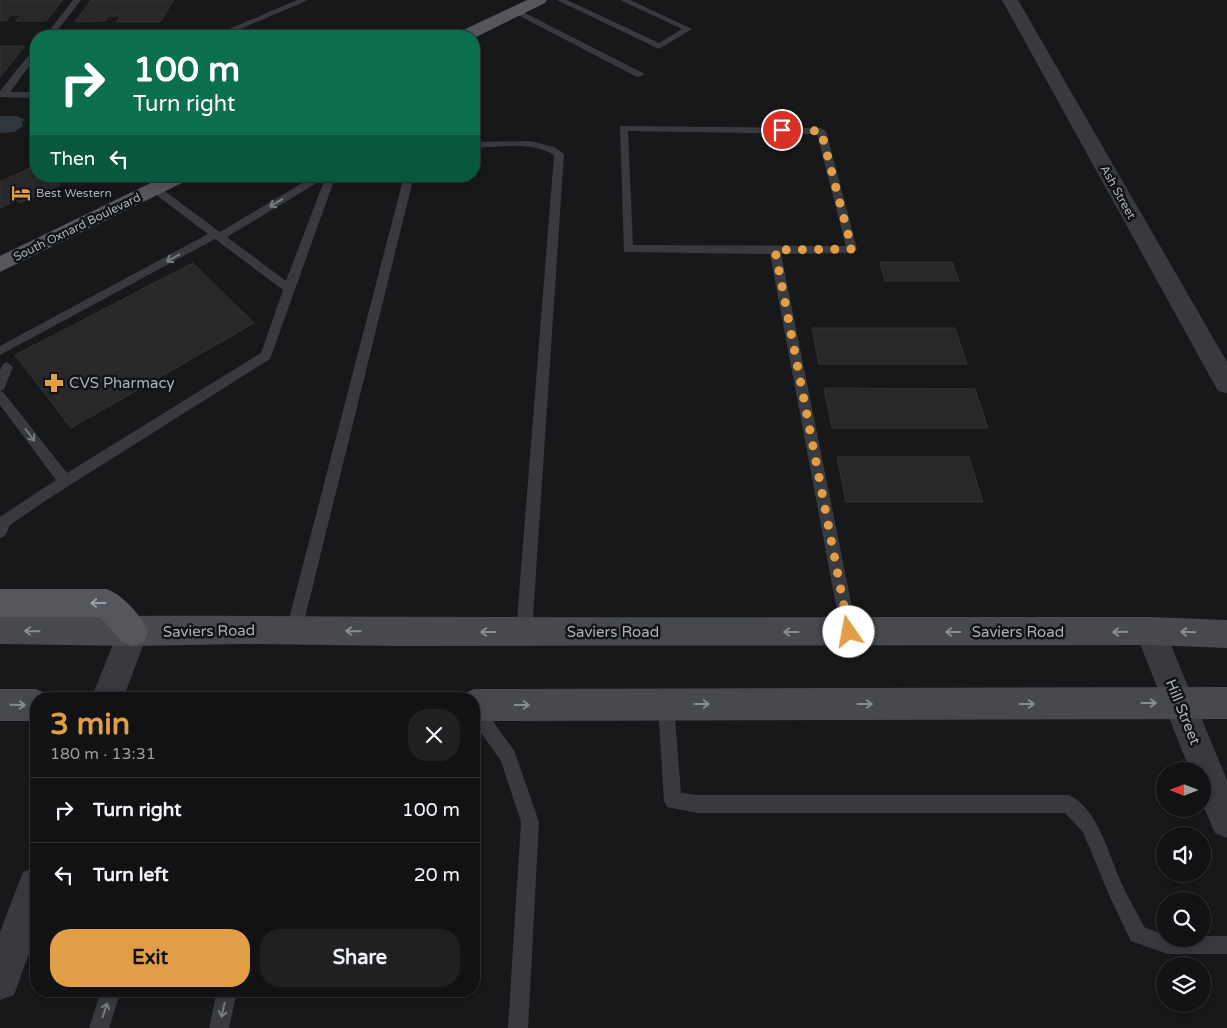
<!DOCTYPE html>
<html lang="en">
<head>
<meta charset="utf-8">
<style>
	body { margin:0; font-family:"Varela Round",sans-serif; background:#1e2021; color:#f1f3f6; height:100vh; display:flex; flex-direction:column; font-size:19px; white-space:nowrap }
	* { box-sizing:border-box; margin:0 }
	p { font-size:16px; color:#9c9ea0 }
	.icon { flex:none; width:28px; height:28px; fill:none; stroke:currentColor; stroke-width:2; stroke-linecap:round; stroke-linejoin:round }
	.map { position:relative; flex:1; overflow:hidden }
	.panel { position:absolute; left:30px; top:692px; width:450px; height:305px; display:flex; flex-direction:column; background:#111213; border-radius:20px; box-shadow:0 2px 12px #0003,0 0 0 1px #303233 }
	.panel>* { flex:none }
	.top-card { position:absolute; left:30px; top:30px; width:450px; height:152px; border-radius:20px; box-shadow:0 2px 12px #0003,0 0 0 1px #303233; background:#0b6e4f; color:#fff; overflow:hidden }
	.needle { width:32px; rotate:270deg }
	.fabs { position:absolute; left:1156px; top:762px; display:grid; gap:10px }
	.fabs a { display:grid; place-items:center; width:55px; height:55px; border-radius:50%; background:#111213; box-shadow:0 2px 12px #0003,0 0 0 1px #303233; font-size:25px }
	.pin { position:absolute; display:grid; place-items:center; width:42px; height:42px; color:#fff; margin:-21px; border:2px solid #fff; border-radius:50%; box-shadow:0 1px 5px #0007 }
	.me { position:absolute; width:55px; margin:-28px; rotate:348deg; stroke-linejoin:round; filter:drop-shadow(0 0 4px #0008) }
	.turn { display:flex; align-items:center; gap:18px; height:105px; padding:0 20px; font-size:22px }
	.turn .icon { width:65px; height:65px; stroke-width:2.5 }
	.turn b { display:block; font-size:35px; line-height:42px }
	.then { display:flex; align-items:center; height:48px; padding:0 20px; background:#0003; gap:10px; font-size:19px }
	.round { display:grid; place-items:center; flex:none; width:52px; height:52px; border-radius:20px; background:#1e2021 }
	.overview { display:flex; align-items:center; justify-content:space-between; height:85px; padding:0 20px }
	h1 { font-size:30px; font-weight:800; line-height:38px; color:#e29e46 }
	.action { display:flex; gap:10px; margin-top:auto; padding:10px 20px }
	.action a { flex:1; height:58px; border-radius:20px; background:#e29e46; color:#111; font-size:20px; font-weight:800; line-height:58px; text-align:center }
	.action a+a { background:#1e2021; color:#f1f3f6 }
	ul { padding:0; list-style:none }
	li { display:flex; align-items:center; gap:15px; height:65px; padding:0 20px; border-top:1px solid #303233 }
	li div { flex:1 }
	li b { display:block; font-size:19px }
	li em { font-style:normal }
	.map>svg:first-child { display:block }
	.water { fill:#2f383c }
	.building { fill:#28282a; stroke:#323235 }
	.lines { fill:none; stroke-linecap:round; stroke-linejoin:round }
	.service { fill:#393a3e; fill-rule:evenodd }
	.minor { fill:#393a3e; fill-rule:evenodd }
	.secondary { fill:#47494e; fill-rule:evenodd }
	.primary { fill:#55575d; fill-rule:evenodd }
	.oneway { stroke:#787b81 }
	.oneway2 { stroke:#9a9ea6 }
	.oneway3 { stroke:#888c93 }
	.route { stroke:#e29e46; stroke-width:9; stroke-dasharray:0 16.2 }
	.labels { text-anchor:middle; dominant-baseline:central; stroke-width:5; stroke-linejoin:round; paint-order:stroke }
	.far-street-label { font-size:12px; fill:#abb0b8; stroke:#121314 }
	.far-poi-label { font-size:12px; fill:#abb0b8; stroke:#121314; text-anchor:start }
	.poi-label { font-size:15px; fill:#abb0b8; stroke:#121314; text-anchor:start }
	.street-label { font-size:15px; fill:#abb0b8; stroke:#121314 }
</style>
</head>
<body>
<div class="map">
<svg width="1227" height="1028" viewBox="0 0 1227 1028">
	<rect width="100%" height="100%" fill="#171819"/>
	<path class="water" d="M0 116H16L26 120 22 122 23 126 14 132 0 133Z"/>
	<path class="building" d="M0 0H63L46 21H16L21 15H11L6 21H0Z
		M91 0H174L160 22H116L121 16H109L105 21 75 22Z
		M0 46H25L0 77Z
		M36 165V176H51L60 185 20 203 17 200 0 208V182Z
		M880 262H952L959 281H885Z
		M193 263 254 323 71 428 15 355Z
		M812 328H955L967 364H819Z
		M824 388 975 389 988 428H832Z
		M837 457H969L983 502H846Z"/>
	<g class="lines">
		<path class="service" d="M73 0H81L53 36H45Z
			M297 0H308L224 36H213Z
			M557 0H567L659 43 682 29 620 0H630L692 29 659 49Z
			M517 9 643 73 644 75 637 77 514 13 513 11Z
			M36 49V57L10 92H36V98L0 97V91L33 50Z
			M620 126 821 128 826 131 857 249 852 253 781 254 857 632 854 637 849 639 844 637 841 632 770 254 624 252ZM628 131 817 134 846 246 633 245Z
			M530 141 554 147 564 154 532 632 529 637 524 639 519 637 516 632 554 155C530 141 500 147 474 148V142Z
			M314 176 335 178 270 359 51 497 10 525 5 536 0 538V517L56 480 0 405V391L4 393 67 473 261 353 283 290 215 239 0 355V346L208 234 151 191V187H159L220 232ZM320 181H324L286 281 227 237Z
			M404 176H414L302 630 299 635 294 637 289 635 286 630Z
			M7 362 13 367 4 389 0 391V370L3 364Z
			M666 697 672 699 674 705 681 793 698 795H1069C1098 808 1109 856 1121 882 1128 898 1137 912 1144 927L1165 935V939H1202V936H1227V954H1168L1131 941 1109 895 1083 832 1065 813H698L667 807 664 801 658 705 660 699Z
			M474 702 480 704 514 750 539 822 528 1028H508L521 822 501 761 474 723Z
			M101 991H121L109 1028H89Z
			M217 991H237L229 1028H209Z"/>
		<path class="minor" d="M1002 0H1018L1227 362V393L1218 391Z
			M1150 617 1161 621 1227 780V838L1215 833 1202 803V771H1190L1135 631 1139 621Z
			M133 618 144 622 148 632 123 699H91L122 622Z
			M36 867V934L14 995 0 1000V932L23 872Z"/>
		<path class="secondary" d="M0 616C83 617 166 615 248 616 549 618 849 617 1150 617L1227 620V648L1150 645 402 646 245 644 133 646 0 644Z
			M1227 687V719L474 721V699H461L463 694 474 689Z
			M0 689H36L47 694 49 699H36V721H0Z"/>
		<path class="primary" d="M527 0H547L545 3 474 38V36H457L459 32Z
			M165 176H191L188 180 0 272V256Z
			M0 589H107C124 596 141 615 148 632L144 642 133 646 122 642 100 617H0Z"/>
	</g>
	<defs><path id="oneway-shaft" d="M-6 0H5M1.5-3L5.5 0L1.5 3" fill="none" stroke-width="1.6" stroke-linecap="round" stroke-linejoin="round" transform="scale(1.25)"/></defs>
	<g class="oneway">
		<use href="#oneway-shaft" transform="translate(276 203) rotate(149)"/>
		<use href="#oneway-shaft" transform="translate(173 258) rotate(151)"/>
		<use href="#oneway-shaft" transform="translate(30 435) rotate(53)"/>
		<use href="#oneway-shaft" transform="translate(105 1010) rotate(-72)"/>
		<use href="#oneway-shaft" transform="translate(223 1010) rotate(103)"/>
	</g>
	<use class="oneway2" href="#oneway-shaft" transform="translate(98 603) rotate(180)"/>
	<g class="oneway3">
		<use href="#oneway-shaft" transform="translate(32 631) rotate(-179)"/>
		<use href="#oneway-shaft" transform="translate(353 631) rotate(-179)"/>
		<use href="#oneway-shaft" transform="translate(488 632) rotate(180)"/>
		<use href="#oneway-shaft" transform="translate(791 632) rotate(180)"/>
		<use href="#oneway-shaft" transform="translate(953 632) rotate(180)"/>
		<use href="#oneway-shaft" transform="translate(1120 632) rotate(179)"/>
		<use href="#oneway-shaft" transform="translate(1188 632) rotate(-178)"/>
		<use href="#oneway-shaft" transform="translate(1149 703)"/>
		<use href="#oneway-shaft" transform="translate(702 704)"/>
		<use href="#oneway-shaft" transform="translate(865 704)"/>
		<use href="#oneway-shaft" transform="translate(1027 704)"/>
		<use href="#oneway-shaft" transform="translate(18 705) rotate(1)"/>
		<use href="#oneway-shaft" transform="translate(522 705)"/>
	</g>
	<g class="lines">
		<path class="route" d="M782 130 821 131 852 249 775 250 849 632"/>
	</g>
	<defs>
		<g id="hotel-bare" transform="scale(1.5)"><path d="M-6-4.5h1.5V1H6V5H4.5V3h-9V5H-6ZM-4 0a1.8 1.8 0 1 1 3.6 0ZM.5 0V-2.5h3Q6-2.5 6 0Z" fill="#e29e46" stroke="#121314" stroke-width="2.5" paint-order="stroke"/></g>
		<g id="pharmacy-bare" transform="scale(1.5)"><path d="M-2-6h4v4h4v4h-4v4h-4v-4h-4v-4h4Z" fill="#e29e46" stroke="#121314" stroke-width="2.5" paint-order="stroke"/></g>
	</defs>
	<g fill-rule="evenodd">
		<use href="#hotel-bare" x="21" y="193"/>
		<use href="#pharmacy-bare" x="54" y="383"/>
	</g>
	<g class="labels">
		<g class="far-street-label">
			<text transform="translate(1118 192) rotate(61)">Ash Street</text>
			<text transform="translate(77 227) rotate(-26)">South Oxnard Boulevard</text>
		</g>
		<g class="far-poi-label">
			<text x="36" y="193">Best Western</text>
		</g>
		<g class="poi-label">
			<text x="69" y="383">CVS Pharmacy</text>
		</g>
		<g class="street-label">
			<text transform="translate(209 631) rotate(-1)">Saviers Road</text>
			<text x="613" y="632">Saviers Road</text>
			<text x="1018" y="632">Saviers Road</text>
			<text transform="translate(1183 712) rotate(68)">Hill Street</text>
		</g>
	</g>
</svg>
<div class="fabs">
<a><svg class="needle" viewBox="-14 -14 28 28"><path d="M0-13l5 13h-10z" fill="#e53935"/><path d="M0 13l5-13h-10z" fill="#9c9ea0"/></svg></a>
<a><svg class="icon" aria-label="sound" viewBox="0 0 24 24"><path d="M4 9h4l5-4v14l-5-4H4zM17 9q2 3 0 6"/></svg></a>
<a><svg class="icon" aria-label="search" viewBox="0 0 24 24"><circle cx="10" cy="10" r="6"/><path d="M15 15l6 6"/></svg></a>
<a><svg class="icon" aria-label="layers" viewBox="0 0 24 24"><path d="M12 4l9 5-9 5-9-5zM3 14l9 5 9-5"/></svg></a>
</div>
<div class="pin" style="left:782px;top:130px;background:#d93025"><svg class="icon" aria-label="arrive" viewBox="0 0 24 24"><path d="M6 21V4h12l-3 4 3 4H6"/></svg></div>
<svg class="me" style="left:849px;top:632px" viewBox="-20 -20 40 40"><circle r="19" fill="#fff"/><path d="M0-13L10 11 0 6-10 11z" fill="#e29e46"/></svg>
<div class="top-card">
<div class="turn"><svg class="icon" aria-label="right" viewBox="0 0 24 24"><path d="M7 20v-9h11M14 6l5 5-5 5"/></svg><div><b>100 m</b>Turn right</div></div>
<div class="then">Then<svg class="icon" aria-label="left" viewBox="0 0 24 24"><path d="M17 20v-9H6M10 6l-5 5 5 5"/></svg></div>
</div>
<section class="panel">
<div class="overview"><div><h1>3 min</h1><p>180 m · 13:31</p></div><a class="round"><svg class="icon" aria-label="close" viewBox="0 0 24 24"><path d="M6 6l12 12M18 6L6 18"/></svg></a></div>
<ul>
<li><svg class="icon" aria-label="right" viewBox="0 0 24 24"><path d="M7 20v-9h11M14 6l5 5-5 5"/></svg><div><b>Turn right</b></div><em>100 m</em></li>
<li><svg class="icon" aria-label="left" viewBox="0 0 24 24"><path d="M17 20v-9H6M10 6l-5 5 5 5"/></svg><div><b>Turn left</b></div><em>20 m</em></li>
</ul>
<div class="action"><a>Exit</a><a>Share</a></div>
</section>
</div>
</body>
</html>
